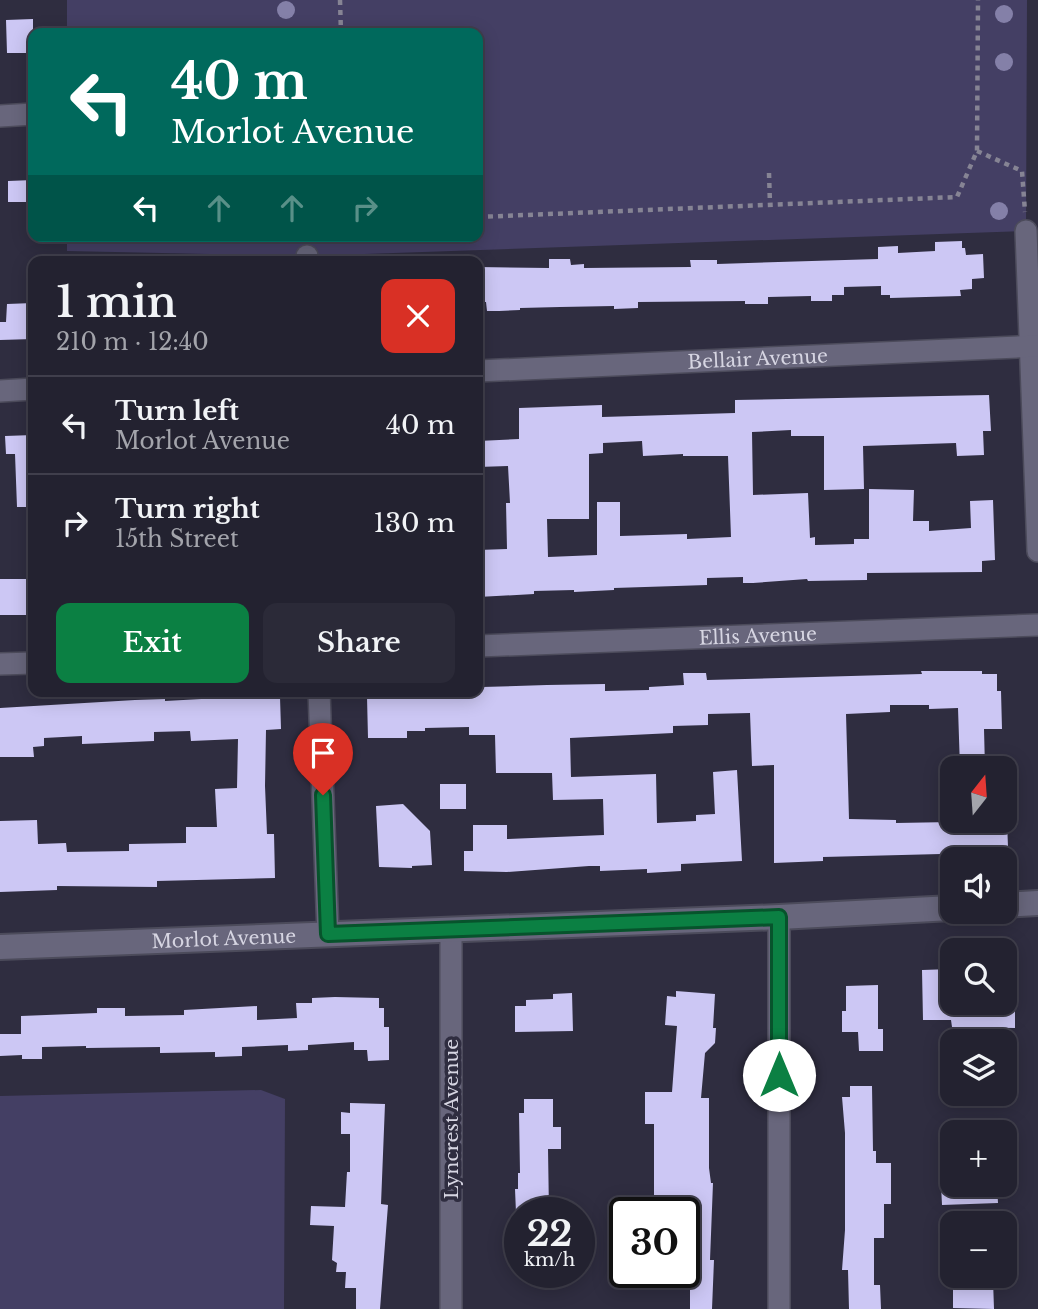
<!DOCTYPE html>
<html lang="en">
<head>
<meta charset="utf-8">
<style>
	body { margin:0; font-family:"Libre Baskerville",serif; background:#2b2a38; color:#f1f3f6; height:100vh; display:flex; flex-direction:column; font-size:26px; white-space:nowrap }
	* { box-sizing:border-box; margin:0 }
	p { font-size:23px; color:#a3a4ab }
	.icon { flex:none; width:38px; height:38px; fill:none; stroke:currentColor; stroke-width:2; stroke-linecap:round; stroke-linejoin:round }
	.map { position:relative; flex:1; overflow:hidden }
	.drawer { position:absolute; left:28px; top:256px; width:455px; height:441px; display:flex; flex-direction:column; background:#232230; border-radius:14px; box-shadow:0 4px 18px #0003,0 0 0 2px #403f4c }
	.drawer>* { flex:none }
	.top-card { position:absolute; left:28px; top:28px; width:455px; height:214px; border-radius:14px; box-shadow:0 4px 18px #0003,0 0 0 2px #403f4c; background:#00695c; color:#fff; overflow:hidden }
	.needle { width:46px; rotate:17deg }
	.tools { position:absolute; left:940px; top:756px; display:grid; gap:14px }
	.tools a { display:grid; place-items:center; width:77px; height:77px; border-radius:14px; background:#232230; box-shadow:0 4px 18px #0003,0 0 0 2px #403f4c; font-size:35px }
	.speed { position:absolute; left:504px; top:1197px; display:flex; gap:14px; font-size:35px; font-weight:700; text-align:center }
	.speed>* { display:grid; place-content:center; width:91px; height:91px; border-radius:50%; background:#232230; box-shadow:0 4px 18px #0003,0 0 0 2px #403f4c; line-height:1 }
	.speed small { font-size:18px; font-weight:400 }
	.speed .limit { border:4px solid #111; border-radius:10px; background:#fff; color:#111 }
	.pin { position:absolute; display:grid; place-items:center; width:60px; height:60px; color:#fff; margin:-72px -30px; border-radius:50% 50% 50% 0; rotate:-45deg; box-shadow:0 0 7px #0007 }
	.pin .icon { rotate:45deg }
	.me { position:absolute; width:77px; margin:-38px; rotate:0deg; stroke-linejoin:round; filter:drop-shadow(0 0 5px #0008) }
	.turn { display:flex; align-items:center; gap:24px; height:147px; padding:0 28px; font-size:32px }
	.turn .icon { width:91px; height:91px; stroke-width:2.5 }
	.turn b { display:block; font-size:49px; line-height:60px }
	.lanes { display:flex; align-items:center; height:66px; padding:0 28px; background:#0003; justify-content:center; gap:35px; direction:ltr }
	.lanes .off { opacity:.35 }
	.round { display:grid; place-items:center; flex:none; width:74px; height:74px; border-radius:14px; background:#2b2a38 }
	.overview { display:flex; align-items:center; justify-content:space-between; height:119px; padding:0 28px }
	h1 { font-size:42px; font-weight:600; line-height:52px }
	.button { display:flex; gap:14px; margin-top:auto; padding:14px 28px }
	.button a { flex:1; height:80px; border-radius:14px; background:#0b8043; color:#fff; font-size:28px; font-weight:600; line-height:80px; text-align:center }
	.button a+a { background:#2b2a38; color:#f1f3f6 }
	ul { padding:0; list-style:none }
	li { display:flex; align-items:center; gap:21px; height:98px; padding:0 28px; border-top:2px solid #403f4c }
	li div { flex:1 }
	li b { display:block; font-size:26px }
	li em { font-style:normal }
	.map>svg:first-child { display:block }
	.green { fill:#443f64 }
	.building { fill:#ccc7f4; fill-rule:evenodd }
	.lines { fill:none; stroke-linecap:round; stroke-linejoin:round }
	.minor-casing { stroke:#4c4b5b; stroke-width:24 }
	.tertiary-casing { stroke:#4c4b5b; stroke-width:28 }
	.path { stroke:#868494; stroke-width:4.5; stroke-dasharray:5 5; stroke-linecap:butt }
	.minor { stroke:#68667c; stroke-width:21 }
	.tertiary { stroke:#68667c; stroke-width:24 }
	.tree { fill:#8480a8 }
	.route-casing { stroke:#07532c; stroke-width:18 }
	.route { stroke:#0b8043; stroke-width:12 }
	.labels { text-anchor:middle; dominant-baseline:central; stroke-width:7; stroke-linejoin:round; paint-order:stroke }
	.street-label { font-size:19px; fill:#d6d5e2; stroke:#2f2d40 }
</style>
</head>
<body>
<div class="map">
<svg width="1038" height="1309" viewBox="0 0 1038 1309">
	<rect width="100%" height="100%" fill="#2f2d40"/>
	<path class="green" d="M67 0H1027L1026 231 307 256 67 251V236H478V33H67Z
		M261 1090 285 1099 284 1309H0V1096Z"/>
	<path class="building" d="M33 19V53H7L6 20Z
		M33 180V202H8V181Z
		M962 241V248H965L966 255 983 254 984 278 972 279V289L960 290 961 296 890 298V295H881V286L844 287V295H832V301H811V296L768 297V304H745V301L638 302V308L614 309V306L560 307 520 308V310L499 311H487L486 302H478V267L549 268V259H570L571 265 584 264V268L691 267 690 260H717V264L878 259V247L898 246V253L935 251V242Z
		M33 303V339L0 340V322H6L7 304Z
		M989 395 991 431H983L984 455 957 456 956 443 863 446 864 489 824 490V436H791V430L752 432 753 495 808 493 810 538 815 537V545L854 544V539H869V489L914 490 913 521H929V531L971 528 970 501 993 500 995 560 982 561V572L867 573V580L808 581 807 579 753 583H743V577L707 578V585L614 588V590L574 592V590L534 591V594L478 597V550L507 549 506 503H510L508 466 478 467V441L519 439V408L602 405V417L735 413V400ZM642 441 643 456 683 454V456H728L731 537 687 539V534L620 536V502H597V555L548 557 547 519H589V454L603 453V443Z
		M33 435V507H17L15 454H6L5 436Z
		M0 579H33V615H0Z
		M921 671H982V674H997V691H1001L1002 729H984L985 768H960L958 708 929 709V705H890V712L846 714 849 819 896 820V823L1007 821 1008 847 995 848V850L941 854 823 857V861L774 863V765L752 766 750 713 708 714V725L673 726V733L570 738 571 777 656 774 657 823 696 821V815L715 814 713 772 737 770 742 861 681 864V871L647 873V869L600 871V866H589L507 872 464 871V851H473V825H507V839L604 835 603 799 553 800 552 773H496L495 735H469V727L425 728V731H407V738H368L367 697 465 696V691H478V687H482L547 685 605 684V691L649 690V687L684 685 683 673H706L707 680 922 674Z
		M258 696 280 697 281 729 266 730 265 786 267 834H274L275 878 157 881V887L57 886V890L0 892V821L37 820 38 844 66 843 67 852 129 851V844L186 843V827H217L215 789 237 788 238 739 191 741 190 731 154 732V741L82 744V736L44 738V746L33 747 34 757H0V708L135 700 165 699V701Z
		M440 784H466V809H440Z
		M403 804 430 831 432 865 412 866V868L379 867 376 806Z
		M952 969V1003H1015V1028L952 1027 951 1020H923L922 970Z
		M878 985V1029H883V1051H859L858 1032H842V1011H846V986Z
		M676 991 715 994 713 1028H716L715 1043 705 1053 701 1098H709V1168L711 1183H713L710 1260H714L712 1309H690V1278H684V1212L678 1213V1197H654V1124H645V1092H672L677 1026 665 1025 667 996 676 997Z
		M572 993 573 1031 515 1032V1006H526V1000L553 999V994Z
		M335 997 379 998V1008H384V1027H389V1060L368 1061 367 1050H354V1042L308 1045V1050L288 1051V1045L242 1047V1056L215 1057V1052L160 1053V1047L86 1048V1046L42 1047V1059H22V1055L0 1056V1034H21V1016L97 1013V1008H125V1016L184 1015V1010L257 1006V1020L297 1018 296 1003H312V998Z
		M850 1086H872L873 1151H876V1163H891V1204H884V1238H874V1285H880L881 1309H849L848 1270H842L845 1230V1133L842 1097H850Z
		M524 1099H553V1127H561V1149H548L549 1213H516L515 1189H518V1173H520L519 1113H524Z
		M350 1103 385 1104 381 1204 388 1205 380 1309H356V1288H345L346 1272H336L337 1263 332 1260 334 1226 310 1225 311 1206 345 1207 347 1172H350V1134H341V1112L350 1113Z
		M941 1185H997L998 1203 942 1205Z
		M969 1280H993L994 1309 953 1308V1284L969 1283Z"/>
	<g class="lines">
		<g class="minor-casing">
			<g id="minor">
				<path d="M0 116 33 114"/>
				<path d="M1026 231 1038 551"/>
				<path d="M307 256V261"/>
				<path id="s1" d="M478 371 1038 346"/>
				<path d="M0 391 33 389"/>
				<path id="s2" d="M478 646 1038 625"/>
				<path d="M0 664 33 663"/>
				<path d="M319 691 328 934"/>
				<path d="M451 1309V929"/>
				<path d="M779 1309V917"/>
			</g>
		</g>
		<g class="tertiary-casing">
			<g id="tertiary">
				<path d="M1004 905 1038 903"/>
				<path id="s3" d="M0 947 779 917 952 908"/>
			</g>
		</g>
		<path class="path" d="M340 0 341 33
			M341 33H351
			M977 151 1022 171 1025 212
			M769 173 770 205
			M478 217 957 197 977 151 978 0"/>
		<use href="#minor" class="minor"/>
		<use href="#tertiary" class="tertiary"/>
	</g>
	<g class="tree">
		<circle cx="286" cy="10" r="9"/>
		<circle cx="1004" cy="14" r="9"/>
		<circle cx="1004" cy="62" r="9"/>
		<circle cx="999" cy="211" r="9"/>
	</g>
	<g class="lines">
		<g class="route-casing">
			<path id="route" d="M323 795 328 934 779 917V1075"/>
		</g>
		<use href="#route" class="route"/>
	</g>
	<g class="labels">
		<g class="street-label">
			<text stroke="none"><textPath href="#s1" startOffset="280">Bellair Avenue</textPath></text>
			<text stroke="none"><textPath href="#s2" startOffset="280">Ellis Avenue</textPath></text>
			<text stroke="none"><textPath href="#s3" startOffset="224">Morlot Avenue</textPath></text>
			<text transform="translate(451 1119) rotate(-90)">Lyncrest Avenue</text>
		</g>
	</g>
</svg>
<div class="tools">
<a><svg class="needle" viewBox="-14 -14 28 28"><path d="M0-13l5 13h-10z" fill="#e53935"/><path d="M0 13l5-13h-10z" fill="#a3a4ab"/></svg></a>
<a><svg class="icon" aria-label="sound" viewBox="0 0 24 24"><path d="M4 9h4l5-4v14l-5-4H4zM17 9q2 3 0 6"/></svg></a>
<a><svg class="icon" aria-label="search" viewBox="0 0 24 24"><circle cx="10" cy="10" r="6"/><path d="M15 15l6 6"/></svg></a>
<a><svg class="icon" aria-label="layers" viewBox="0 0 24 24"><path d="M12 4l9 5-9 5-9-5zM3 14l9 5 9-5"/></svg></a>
<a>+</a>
<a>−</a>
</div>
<div class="speed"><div>22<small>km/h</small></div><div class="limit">30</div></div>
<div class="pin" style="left:323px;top:795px;background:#d93025"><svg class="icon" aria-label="arrive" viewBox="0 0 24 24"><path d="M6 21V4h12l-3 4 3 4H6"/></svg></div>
<svg class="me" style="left:779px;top:1075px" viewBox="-20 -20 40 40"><circle r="19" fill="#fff"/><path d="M0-13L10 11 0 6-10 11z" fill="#0b8043"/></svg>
<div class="top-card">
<div class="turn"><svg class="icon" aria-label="left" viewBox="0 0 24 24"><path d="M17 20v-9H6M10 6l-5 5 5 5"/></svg><div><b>40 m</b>Morlot Avenue</div></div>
<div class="lanes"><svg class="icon" aria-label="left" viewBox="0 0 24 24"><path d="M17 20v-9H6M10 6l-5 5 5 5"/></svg><svg class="icon off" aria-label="ahead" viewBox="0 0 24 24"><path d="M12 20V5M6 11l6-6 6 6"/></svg><svg class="icon off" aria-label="ahead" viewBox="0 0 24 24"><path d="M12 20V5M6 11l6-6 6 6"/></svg><svg class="icon off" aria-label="right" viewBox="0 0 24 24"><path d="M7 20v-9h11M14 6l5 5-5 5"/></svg></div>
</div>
<section class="drawer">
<div class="overview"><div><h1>1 min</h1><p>210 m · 12:40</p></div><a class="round" style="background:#d93025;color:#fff"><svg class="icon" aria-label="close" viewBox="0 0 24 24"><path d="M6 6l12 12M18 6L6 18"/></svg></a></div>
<ul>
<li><svg class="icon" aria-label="left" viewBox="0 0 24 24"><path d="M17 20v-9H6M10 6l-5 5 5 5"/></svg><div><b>Turn left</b><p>Morlot Avenue</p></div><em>40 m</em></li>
<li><svg class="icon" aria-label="right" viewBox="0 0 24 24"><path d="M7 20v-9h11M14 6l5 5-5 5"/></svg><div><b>Turn right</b><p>15th Street</p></div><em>130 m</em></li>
</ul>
<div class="button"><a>Exit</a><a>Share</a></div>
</section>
</div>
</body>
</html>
